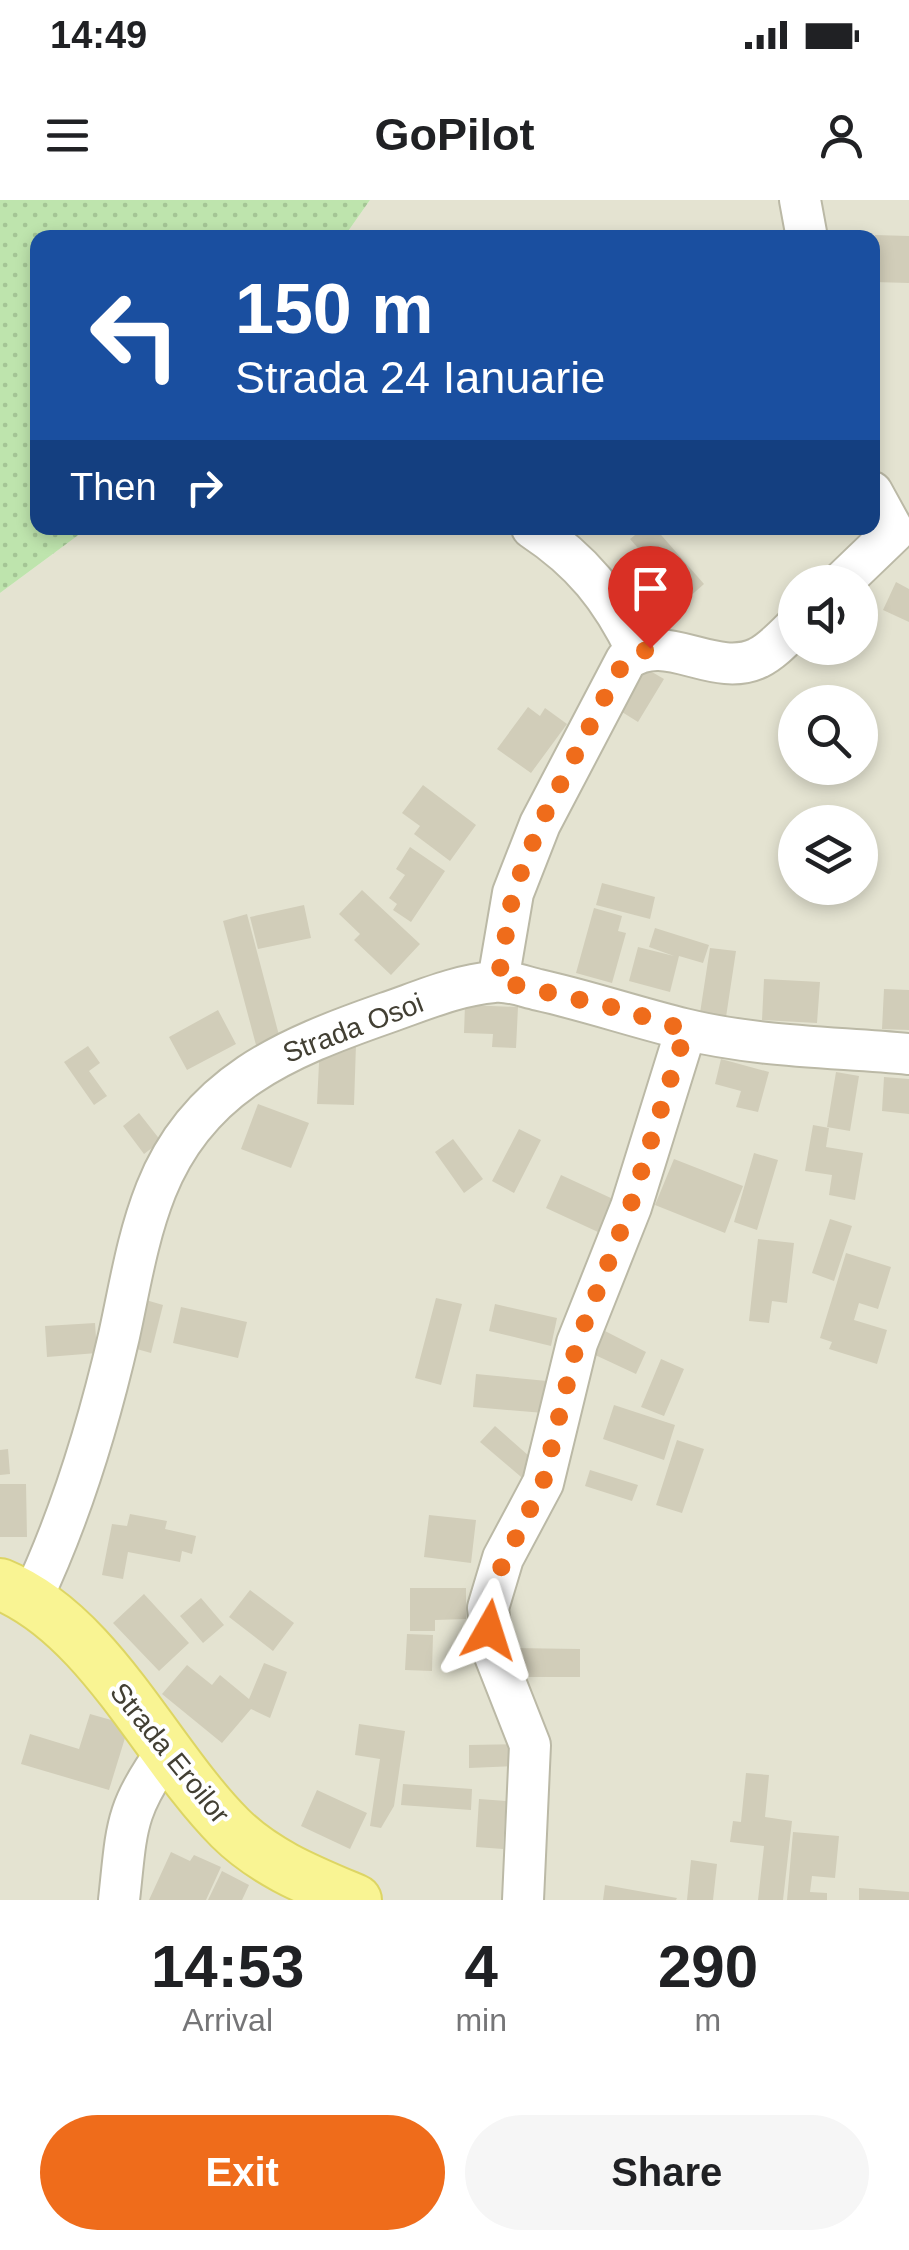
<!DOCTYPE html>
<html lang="en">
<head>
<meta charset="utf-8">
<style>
	body { margin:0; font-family:Helvetica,sans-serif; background:#f6f6f6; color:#202124; height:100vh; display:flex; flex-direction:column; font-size:38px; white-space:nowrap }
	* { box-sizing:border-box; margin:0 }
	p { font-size:32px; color:#757577 }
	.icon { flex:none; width:55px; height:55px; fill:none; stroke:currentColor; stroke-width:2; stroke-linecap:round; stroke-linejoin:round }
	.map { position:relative; height:1700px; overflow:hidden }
	.drawer { display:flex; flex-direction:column; background:#fff; flex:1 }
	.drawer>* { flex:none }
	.guide { position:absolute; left:30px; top:30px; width:850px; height:305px; border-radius:20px; box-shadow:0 5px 15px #0003; background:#1a4fa0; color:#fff; overflow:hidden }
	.buttons { position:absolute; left:778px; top:365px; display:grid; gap:20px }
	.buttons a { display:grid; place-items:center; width:100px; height:100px; border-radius:50%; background:#fff; box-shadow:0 5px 15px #0003; font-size:50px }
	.pin { position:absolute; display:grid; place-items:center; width:85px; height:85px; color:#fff; margin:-102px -42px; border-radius:50% 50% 50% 0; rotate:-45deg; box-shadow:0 0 10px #0007 }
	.pin .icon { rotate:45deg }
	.me { position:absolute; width:110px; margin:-55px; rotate:6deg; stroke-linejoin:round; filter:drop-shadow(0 0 8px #0008) }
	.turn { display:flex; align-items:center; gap:35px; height:210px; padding:0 40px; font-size:45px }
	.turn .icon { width:130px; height:130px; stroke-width:2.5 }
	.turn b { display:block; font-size:70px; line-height:85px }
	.then { display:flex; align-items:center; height:95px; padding:0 40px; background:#0003; gap:20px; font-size:38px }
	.eta { display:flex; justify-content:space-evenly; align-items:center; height:170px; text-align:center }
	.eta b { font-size:60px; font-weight:700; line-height:70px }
	.primary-button { display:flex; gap:20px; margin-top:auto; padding:20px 40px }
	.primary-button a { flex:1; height:115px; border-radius:60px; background:#ef6c1b; color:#fff; font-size:40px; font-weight:700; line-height:115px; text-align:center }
	.primary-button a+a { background:#f6f6f6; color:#202124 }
	.status { display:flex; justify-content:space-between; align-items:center; height:70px; padding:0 50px; background:#fff; direction:ltr }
	.status svg { height:28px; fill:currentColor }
	header { display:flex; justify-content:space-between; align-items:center; height:130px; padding:0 40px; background:#fff; font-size:45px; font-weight:700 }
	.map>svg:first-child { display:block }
	.residential { fill:#e4e3d1; fill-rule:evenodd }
	.grass { fill:url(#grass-dots) }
	.building { fill:#d1cdb9 }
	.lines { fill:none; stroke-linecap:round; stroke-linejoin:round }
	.minor-casing { stroke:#bbb9a6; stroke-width:44 }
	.major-casing { stroke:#ddd564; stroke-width:54 }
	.minor { stroke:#fff; stroke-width:40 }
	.major { stroke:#f9f493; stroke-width:50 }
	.route { stroke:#ef6c1b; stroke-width:18; stroke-dasharray:0 32.4 }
	.labels { text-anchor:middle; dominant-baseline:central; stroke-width:8; stroke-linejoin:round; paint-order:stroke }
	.street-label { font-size:28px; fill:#423f33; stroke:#fff }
</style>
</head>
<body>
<div class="status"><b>14:49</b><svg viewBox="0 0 49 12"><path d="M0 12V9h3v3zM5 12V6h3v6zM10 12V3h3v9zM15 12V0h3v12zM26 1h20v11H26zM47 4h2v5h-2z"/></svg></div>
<header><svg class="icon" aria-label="menu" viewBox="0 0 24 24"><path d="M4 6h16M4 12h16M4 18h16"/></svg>GoPilot<svg class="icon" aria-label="person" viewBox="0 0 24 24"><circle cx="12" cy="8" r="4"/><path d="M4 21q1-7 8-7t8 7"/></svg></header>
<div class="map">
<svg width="909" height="1700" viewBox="0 0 909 1700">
	<defs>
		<pattern id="grass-dots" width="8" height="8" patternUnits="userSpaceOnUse" patternTransform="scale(2.5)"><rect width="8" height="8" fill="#bee4ad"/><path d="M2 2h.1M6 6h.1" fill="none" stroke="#a4c595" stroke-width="1.8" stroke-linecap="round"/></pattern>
	</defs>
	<rect width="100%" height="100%" fill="#f0efe3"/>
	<path class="residential" d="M370 0H909V1700H0V393L88 328H872V38L344 37ZM795 382H860V448H795ZM795 502H860V568H795ZM795 622H860V688H795Z"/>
	<path class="grass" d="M0 0H370L344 37 38 38V328H88L0 393Z"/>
	<path class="building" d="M685 32 723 35V38H685Z
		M875 35 909 36V83L874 82Z
		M644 328H655L704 384 679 406 646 369 652 364 630 339Z
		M896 382 909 389V422L883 410Z
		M640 465 664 479 638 522 614 507Z
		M528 507 540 516 545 508 567 524 531 573 497 549Z
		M423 585 476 625 450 661 414 634 420 626 402 613Z
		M410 647 445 671 411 722 393 710 397 704 389 698 405 675 396 669Z
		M602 683 655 697 650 719 596 705Z
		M362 690 420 744 391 775 354 740 360 734 339 714Z
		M304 705 311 738 258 749 250 717Z
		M594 708 622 716 618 731 626 733 612 783 576 773Z
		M247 714 280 839 256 845 223 721Z
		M655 728 709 745 703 763 679 756 670 792 629 781 638 747 674 756 649 747Z
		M710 748 736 751 726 817 700 813Z
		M764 779 820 782 817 823 762 820Z
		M884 789 909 790V830L882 829Z
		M465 805 518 807 516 848 492 847 493 834 464 833Z
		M218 810 236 844 187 870 169 837Z
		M320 843 356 844 354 905 317 904Z
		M88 846 100 863 89 871 107 896 94 905 64 862Z
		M721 859 769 872 758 912 736 907 741 891 715 884Z
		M836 872 859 876 850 931 827 927Z
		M884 877 909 879V914L882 911Z
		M258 904 309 923 291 968 241 949Z
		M139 913 161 941 144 954 123 926Z
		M813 925 829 928 826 947 863 953 855 1000 829 995 832 975 805 971Z
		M519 929 541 940 514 993 492 981Z
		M453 939 483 979 464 993 435 952Z
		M754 953 778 960 757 1030 734 1022Z
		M674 959 743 986 725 1033 655 1005Z
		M561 975 613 999 598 1032 546 1008Z
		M830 1019 852 1026 834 1081 812 1073Z
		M758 1039 794 1043 787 1103 772 1101 769 1123 749 1121Z
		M846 1053 891 1067 878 1109 859 1103 854 1120 887 1130 877 1164 829 1149 832 1142 820 1138Z
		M139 1098 163 1105 151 1153 126 1146Z
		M436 1098 462 1104 441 1185 415 1178Z
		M495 1104 557 1118 551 1146 489 1131Z
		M181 1107 247 1122 238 1158 173 1143Z
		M95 1123 97 1153 47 1157 45 1126Z
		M605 1131 646 1152 636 1174 593 1154Z
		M661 1159 684 1169 664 1216 641 1207Z
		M476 1174 547 1181 544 1213 473 1207Z
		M614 1205 675 1225 664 1260 603 1239Z
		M495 1226 529 1256 527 1282 480 1242Z
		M677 1240 704 1249 682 1313 656 1305Z
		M8 1249 10 1274 0 1275V1250Z
		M590 1270 638 1285 632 1301 585 1286Z
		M0 1284H26L27 1337H0Z
		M130 1314 167 1321 165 1329 196 1336 192 1354 182 1351 180 1362 128 1352 123 1379 102 1375 112 1324 127 1326Z
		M429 1315 476 1320 471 1363 424 1357Z
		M410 1388H466V1419L435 1420V1431H410Z
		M250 1390 294 1423 273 1451 229 1417Z
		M144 1394 189 1443 159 1471 113 1423Z
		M201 1398 224 1425 203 1443 180 1416Z
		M407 1434 433 1435 432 1471 405 1470Z
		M513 1448 580 1449V1477H513Z
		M264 1463 287 1472 270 1518 251 1509 222 1543 162 1494 187 1465 212 1485 220 1475 249 1499Z
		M90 1514 129 1525 109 1590 21 1564 30 1534 79 1549Z
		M359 1524 405 1531 394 1606 381 1628 370 1626 380 1559 355 1555Z
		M517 1544 518 1566 469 1568V1545Z
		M746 1573 769 1575 765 1617 792 1621 783 1700H758L764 1646 730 1642 733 1621 741 1622Z
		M403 1584 472 1589 471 1610 401 1605Z
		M317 1590 367 1613 350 1649 301 1626Z
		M479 1599 506 1601 503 1649 476 1647Z
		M793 1632 839 1636 835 1678 812 1676 810 1692 827 1693V1700H787Z
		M171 1652 190 1661 194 1655 221 1667 206 1700H149Z
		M691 1660 717 1664 713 1700H687Z
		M222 1671 249 1685 242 1700H208Z
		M605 1685 677 1698 676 1700H603Z
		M859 1688 909 1692V1700H859Z"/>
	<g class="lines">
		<g class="minor-casing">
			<path id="minor" d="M800 0 807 38
				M872 292 894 332
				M532 328C582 361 611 397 637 451
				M842 382 894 332
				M498 781 513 693 540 624 626 460C666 430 713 479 758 458 772 451 784 438 795 427
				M31 1400C71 1316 98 1227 119 1136 130 1086 137 1038 156 990 198 884 286 848 386 813 421 801 457 785 494 782 508 780 525 787 539 790 588 801 635 817 684 829 757 847 835 847 909 854
				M119 1700C127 1628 124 1610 168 1550
				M523 1700 530 1545 493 1451 488 1408 503 1358 543 1283 577 1143 631 1007 686 830"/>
		</g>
		<g class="major-casing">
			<path id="major" d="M0 1384C100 1425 156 1554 230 1628 265 1663 311 1681 356 1700"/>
		</g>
		<use href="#minor" class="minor"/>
		<use href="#major" class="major"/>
	</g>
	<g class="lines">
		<path class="route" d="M489 1430 494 1382 543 1283 577 1143 630 1007 686 830 620 809 498 781 513 693 540 624 616 475 626 460 650 448"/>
	</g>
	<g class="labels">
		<g class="street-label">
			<text transform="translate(353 828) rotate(-21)">Strada Osoi</text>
			<text transform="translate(170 1553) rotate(51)">Strada Eroilor</text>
		</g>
	</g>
</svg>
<div class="buttons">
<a><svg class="icon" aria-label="sound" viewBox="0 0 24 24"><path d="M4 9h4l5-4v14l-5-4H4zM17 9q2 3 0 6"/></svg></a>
<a><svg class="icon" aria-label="search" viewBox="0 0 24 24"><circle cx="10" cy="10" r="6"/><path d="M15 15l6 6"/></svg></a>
<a><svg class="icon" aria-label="layers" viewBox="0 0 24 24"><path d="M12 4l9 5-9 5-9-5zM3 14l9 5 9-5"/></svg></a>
</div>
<div class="pin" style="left:650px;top:448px;background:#d93025"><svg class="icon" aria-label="arrive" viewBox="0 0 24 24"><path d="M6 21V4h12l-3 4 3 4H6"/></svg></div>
<svg class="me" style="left:489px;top:1430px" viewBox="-20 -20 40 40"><path d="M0-17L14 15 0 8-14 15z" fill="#ef6c1b" stroke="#fff" stroke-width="4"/></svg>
<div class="guide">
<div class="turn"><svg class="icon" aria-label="left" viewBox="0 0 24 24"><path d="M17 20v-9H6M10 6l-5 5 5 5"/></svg><div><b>150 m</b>Strada 24 Ianuarie</div></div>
<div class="then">Then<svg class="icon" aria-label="right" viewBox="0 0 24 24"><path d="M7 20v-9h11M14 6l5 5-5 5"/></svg></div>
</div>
</div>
<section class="drawer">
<div class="eta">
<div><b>14:53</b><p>Arrival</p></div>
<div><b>4</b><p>min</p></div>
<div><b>290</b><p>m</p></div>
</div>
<div class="primary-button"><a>Exit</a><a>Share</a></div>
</section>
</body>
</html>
